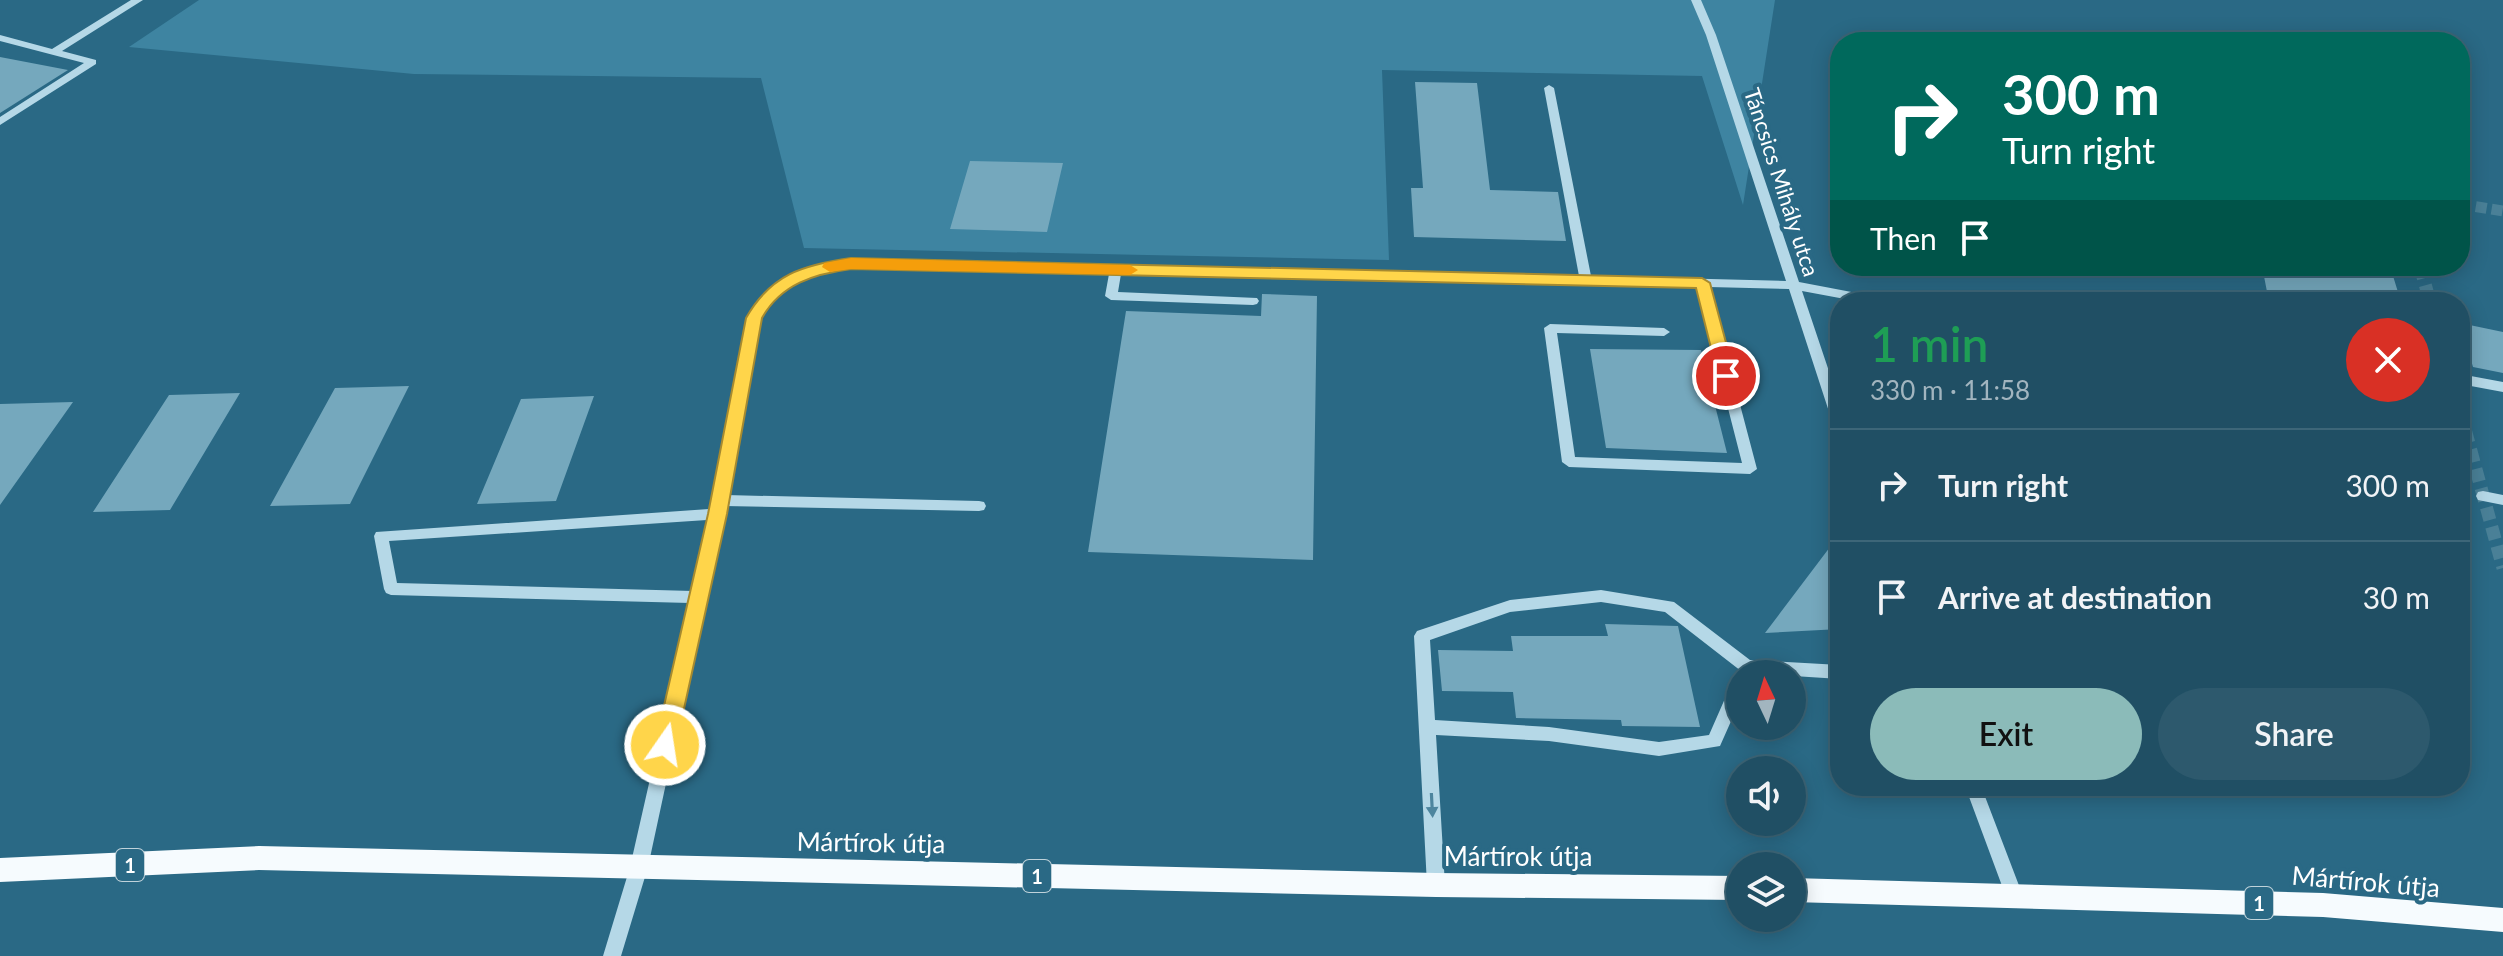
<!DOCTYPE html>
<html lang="en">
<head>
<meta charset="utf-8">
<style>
	body { margin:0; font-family:Lato,sans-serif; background:#2d596d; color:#f1f3f6; height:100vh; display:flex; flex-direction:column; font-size:30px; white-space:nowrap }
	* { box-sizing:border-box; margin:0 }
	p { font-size:26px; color:#a2b5bf }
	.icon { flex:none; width:44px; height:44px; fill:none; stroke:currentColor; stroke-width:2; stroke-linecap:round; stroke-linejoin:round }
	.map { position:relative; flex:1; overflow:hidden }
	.details { position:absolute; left:1830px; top:292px; width:640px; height:504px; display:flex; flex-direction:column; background:#204f64; border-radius:32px; box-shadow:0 4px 20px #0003,0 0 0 2px #3d6678 }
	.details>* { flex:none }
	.banner { position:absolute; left:1830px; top:32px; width:640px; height:244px; border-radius:32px; box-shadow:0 4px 20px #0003,0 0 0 2px #3d6678; background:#00695c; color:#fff; overflow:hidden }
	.needle { width:52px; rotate:356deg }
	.controls { position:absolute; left:1726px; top:660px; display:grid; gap:16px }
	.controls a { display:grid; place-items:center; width:80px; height:80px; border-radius:50%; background:#204f64; box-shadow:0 4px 20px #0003,0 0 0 2px #3d6678; font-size:40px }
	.pin { position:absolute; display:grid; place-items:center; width:68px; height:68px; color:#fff; margin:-34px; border:4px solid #fff; border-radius:50%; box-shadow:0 2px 8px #0007 }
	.me { position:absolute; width:88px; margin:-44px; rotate:13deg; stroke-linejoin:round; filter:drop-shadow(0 0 6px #0008) }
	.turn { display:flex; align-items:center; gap:28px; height:168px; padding:0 40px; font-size:36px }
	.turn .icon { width:104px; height:104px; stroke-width:2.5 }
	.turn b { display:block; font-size:56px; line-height:68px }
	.then { display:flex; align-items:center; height:76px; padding:0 40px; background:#0003; gap:16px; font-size:30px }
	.round { display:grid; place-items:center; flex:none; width:84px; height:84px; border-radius:42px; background:#2d596d }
	.overview { display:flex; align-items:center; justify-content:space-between; height:136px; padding:0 40px }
	h1 { font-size:48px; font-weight:600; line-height:60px; color:#1e9e55 }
	.button { display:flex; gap:16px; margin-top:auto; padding:16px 40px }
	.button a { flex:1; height:92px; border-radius:48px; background:#8bbbb9; color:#111; font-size:32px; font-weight:600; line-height:92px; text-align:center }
	.button a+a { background:#2d596d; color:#f1f3f6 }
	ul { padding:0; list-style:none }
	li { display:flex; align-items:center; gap:24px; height:112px; padding:0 40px; border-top:2px solid #3d6678 }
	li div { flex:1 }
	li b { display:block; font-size:30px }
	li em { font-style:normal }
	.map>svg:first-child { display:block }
	.green { fill:#3e84a1 }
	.building { fill:#75a8bd }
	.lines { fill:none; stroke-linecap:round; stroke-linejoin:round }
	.minor-tunnel-far1 { stroke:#4a8097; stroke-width:11; stroke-dasharray:11 5; stroke-linecap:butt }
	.minor-tunnel { stroke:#4a8097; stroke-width:13; stroke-dasharray:13 7; stroke-linecap:butt }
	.minor { fill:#b5d8e7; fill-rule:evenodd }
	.major { fill:#f6fbfe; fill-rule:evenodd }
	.oneway { fill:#4d859e }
	.route { fill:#ffd54a; stroke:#a68a30; stroke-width:2 }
	.slow { fill:#f59e0b }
	.labels { text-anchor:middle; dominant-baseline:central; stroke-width:8; stroke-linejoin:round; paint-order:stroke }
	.shield { fill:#2a6985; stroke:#bfd2da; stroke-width:2 }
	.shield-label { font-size:20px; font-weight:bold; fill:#fff }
	.street-label { font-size:22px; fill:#fff; stroke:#2a6985 }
	.near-street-label { font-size:26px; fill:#fff; stroke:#2a6985 }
</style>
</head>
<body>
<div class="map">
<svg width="2503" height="956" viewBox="0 0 2503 956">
	<rect width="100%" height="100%" fill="#2a6985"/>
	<path class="green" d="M199 0H1775L1743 205 1702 76 1382 70 1389 260 804 248 761 78 414 74 129 47Z"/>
	<path class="building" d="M0 57 68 70 0 113Z
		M1415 82 1477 83 1490 190 1558 192 1566 241 1414 237 1411 188H1423Z
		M970 161 1063 163 1047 232 950 229Z
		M2262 266H2390L2401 302H2269Z
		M1262 294 1317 296 1313 560 1088 552 1126 311 1261 316Z
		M2460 323 2503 332V373L2473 367Z
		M1590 349 1701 350 1727 453 1606 448Z
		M409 386 350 504 270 506 335 388Z
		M240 393 170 510 93 512 169 395Z
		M594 396 556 501 477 504 521 399Z
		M73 402 0 505V404Z
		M1830 547 1840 587V629L1765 633Z
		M1605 624 1678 626 1700 727 1622 726 1621 720 1516 718 1513 692 1442 691 1438 650 1513 651 1511 636H1608Z"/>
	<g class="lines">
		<path class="minor-tunnel-far1" d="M2460 204 2503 211"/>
		<path class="minor-tunnel" d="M2420 266 2430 302
			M2460 411 2503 568"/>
		<path class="minor" d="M131 0H143L62 51 96 60V64L0 125V117L84 63 0 41V35L52 49Z
			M1691 0H1701L1716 35 1799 282 1883 298 1889 302H1861L1802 291 1840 404V429L1833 424 1789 289 1709 287 1757 469 1750 474 1569 467 1562 462 1544 328 1550 324 1664 328 1670 332 1664 336 1557 333 1575 457 1742 463 1697 287 1121 274 1118 292 1257 298 1259 301 1257 304 1253 305 1111 300 1105 296 1109 274 851 268C812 274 782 284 760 318L726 495 979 501 984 502 986 506 984 510 979 511 724 506V514L648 867 621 956H603L630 867 690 603 391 595 386 593 384 589 374 536 376 532 709 509 748 318C774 276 804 267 851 260L1579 276 1544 88 1549 85 1554 88 1591 276 1786 281 1706 35ZM707 520 693 591 397 583 389 541Z
			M2460 374 2503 382V392L2460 384Z
			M2483 491 2503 495V505L2478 500 2476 496 2478 492Z
			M1601 590 1674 602 1750 660 1840 665V679L1747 673 1741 671 1665 612 1601 602 1510 612 1430 640 1435 720 1549 727 1659 742 1709 735 1734 678 1740 676V701L1720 746 1659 756 1549 741 1436 735 1445 885 1442 891 1436 893 1430 891 1427 885 1414 636 1417 631 1510 600Z
			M1965 786H1981L2023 896 2020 902 2014 904 2008 902Z"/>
		<path class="major" d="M259 846 1436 873 1740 876V900L1436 897 259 870 0 882V858Z
			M1792 878 2323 893 2503 908V932L2323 917 1792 902Z"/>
	</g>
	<defs><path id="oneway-solid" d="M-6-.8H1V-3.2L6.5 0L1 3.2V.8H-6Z" transform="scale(2)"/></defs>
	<use class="oneway" href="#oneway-solid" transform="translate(1432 805) rotate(87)"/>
	<path class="route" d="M851 258 1702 278 1710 283 1735 376 1726 382 1718 376 1696 288 851 269C814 274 781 284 762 318L727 514 676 745 673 752 665 754 658 752 655 745 708 514 746 318C771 274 803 265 851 258Z"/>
	<path class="slow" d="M851 258 1130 265 1138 270 1130 275 851 269 830 272 822 267 824 263Z"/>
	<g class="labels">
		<g class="shield">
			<rect x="116" y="849" width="28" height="32" rx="6"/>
			<rect x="1023" y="860" width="28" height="32" rx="6"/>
			<rect x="2245" y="887" width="28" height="32" rx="6"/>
		</g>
		<g class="shield-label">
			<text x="130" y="865">1</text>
			<text x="1037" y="876">1</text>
			<text x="2259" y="903">1</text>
		</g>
		<g class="street-label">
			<text transform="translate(1782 182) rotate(72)">Táncsics Mihály utca</text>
		</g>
		<g class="near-street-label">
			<text transform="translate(871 842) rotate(1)">Mártírok útja</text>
			<text x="1518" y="856">Mártírok útja</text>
			<text transform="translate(2366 881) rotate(5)">Mártírok útja</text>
		</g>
	</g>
</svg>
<div class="controls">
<a><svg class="needle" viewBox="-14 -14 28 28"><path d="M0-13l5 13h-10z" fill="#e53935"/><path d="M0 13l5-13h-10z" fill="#a2b5bf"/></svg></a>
<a><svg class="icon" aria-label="sound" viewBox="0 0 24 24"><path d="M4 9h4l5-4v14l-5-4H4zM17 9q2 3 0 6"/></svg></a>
<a><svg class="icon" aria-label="layers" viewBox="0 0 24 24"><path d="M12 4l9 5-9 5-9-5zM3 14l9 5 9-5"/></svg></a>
</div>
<div class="pin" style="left:1726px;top:376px;background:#d93025"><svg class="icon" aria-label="arrive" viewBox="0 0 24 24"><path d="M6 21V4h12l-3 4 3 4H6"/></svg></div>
<svg class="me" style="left:665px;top:745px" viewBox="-20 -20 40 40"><circle r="17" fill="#ffd54a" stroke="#fff" stroke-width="3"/><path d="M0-11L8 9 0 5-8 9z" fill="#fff"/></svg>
<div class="banner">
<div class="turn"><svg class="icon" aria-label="right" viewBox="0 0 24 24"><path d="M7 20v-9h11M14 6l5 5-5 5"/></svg><div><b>300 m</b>Turn right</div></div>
<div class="then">Then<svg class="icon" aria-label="arrive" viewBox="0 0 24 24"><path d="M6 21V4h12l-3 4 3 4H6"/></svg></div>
</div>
<section class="details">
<div class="overview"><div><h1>1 min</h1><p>330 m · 11:58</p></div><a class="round" style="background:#d93025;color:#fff"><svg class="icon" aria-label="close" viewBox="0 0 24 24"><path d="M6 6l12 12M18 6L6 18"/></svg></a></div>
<ul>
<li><svg class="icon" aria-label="right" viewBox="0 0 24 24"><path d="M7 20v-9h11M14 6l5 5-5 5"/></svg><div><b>Turn right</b></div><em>300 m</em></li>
<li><svg class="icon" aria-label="arrive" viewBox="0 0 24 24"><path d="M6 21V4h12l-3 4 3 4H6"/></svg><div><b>Arrive at destination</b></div><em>30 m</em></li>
</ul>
<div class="button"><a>Exit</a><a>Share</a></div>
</section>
</div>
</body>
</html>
